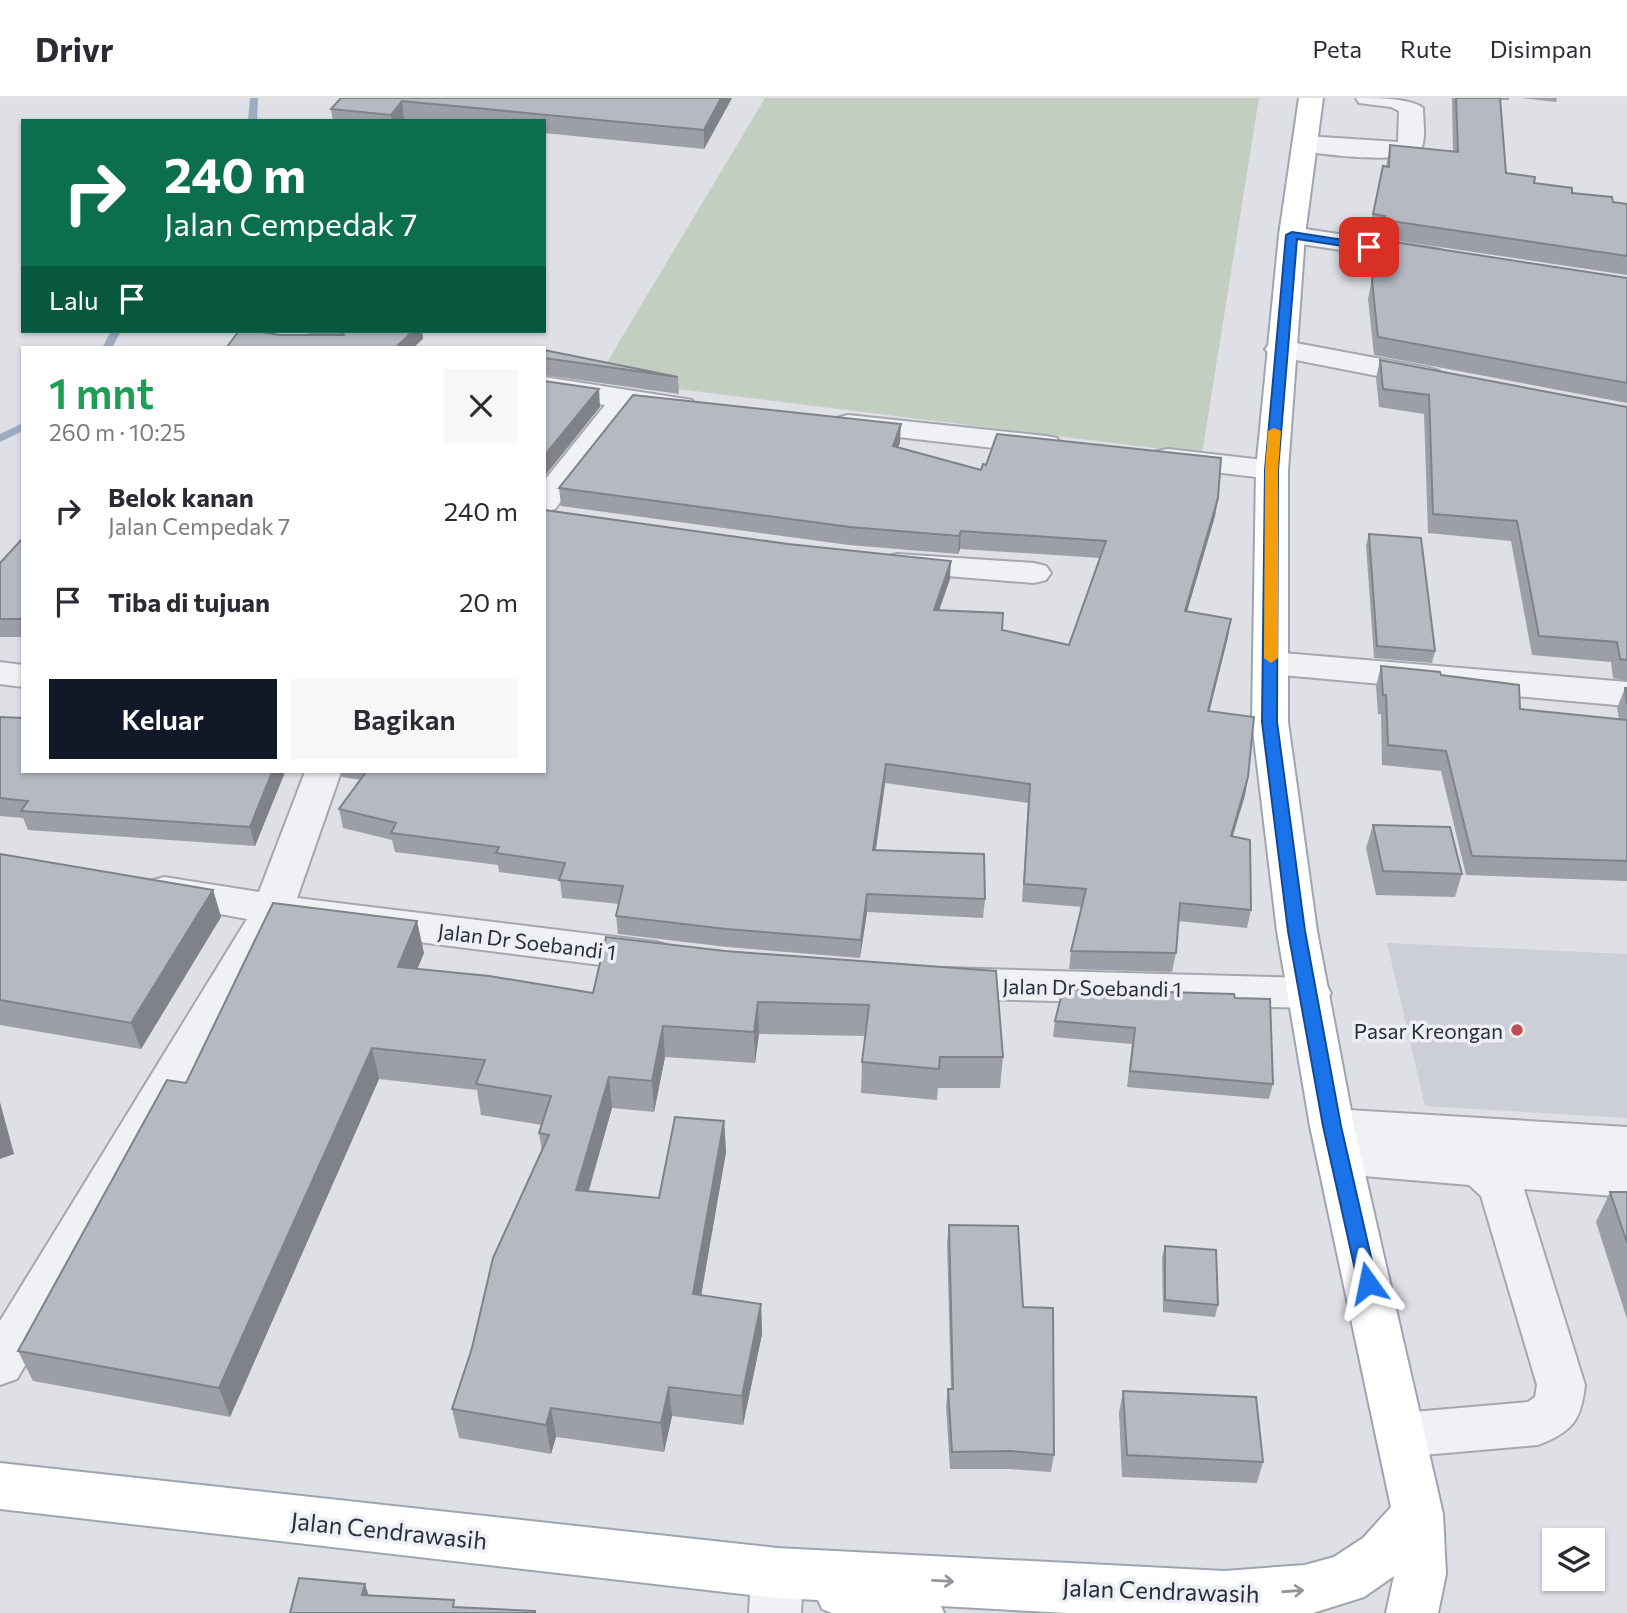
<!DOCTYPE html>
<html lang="id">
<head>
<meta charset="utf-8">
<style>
	body { margin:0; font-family:Commissioner,sans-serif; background:#f7f7f7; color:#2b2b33; height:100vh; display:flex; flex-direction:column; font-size:26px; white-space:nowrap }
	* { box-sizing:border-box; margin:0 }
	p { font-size:23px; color:#7c7c81 }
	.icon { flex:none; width:38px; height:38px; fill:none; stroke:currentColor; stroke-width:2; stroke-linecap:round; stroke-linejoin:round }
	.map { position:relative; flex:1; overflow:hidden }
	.sheet { position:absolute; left:21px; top:248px; width:525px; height:427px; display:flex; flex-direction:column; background:#fff; border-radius:0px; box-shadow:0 2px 5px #0004 }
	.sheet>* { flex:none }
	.hud { position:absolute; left:21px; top:21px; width:525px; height:214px; border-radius:0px; box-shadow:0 2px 5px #0004; background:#0b6e4f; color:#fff; overflow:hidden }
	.buttons { position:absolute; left:1542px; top:1430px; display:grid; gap:14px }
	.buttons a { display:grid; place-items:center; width:63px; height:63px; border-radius:0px; background:#fff; box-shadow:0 2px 5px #0004; font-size:35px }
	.pin { position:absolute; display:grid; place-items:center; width:60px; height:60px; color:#fff; margin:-30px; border-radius:14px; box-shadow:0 4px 10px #0006 }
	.me { position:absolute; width:77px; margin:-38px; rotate:348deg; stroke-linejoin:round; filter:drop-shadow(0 0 5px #0008) }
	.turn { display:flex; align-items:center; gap:24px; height:147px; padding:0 28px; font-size:32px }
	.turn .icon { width:91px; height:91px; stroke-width:2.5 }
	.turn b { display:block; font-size:49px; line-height:60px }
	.then { display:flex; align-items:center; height:66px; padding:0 28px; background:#0003; gap:14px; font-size:26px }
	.round { display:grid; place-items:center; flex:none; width:74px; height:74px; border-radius:0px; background:#f7f7f7 }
	.summary { display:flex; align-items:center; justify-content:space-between; height:119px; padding:0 28px }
	h1 { font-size:42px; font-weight:600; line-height:52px; color:#1e9e55 }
	.cta { display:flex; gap:14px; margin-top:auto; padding:14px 28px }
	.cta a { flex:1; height:80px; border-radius:0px; background:#111827; color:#fff; font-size:28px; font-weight:600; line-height:80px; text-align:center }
	.cta a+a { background:#f7f7f7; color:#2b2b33 }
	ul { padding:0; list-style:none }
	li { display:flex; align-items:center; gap:21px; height:91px; padding:0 28px }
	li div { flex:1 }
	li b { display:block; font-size:26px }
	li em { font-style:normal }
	header { display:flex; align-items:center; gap:42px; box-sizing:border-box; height:98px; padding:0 35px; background:#fff; border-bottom:2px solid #e1e1e2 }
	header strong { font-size:33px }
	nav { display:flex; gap:38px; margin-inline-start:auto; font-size:24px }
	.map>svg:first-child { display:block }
	.built { fill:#cccfd7 }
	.green { fill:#c2cfc0 }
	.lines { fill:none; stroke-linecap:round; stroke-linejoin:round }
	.stream { fill:#9cacc3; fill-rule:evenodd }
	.minor-casing { stroke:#a4a7af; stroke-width:4 }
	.major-casing { stroke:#9ea4b0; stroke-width:4 }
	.minor { fill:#f0f1f5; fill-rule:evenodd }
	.major { fill:#fff; fill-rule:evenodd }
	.wall { fill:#9c9fa7 }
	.shaded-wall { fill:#7f8288 }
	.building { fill:#b5b9c2; stroke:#7f8288; stroke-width:2 }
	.oneway { stroke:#94969d }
	.route { fill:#1a73e8; stroke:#114b97; stroke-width:2 }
	.slow { fill:#f59e0b }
	.poi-dot { fill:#c14d56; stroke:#edeff4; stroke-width:2.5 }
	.labels { text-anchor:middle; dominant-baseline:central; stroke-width:7; stroke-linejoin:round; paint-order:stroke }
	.street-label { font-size:21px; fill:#282e3b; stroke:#edeff4 }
	.poi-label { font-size:21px; fill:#282e3b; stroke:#edeff4; text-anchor:end }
	.near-street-label { font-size:24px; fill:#282e3b; stroke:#edeff4 }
</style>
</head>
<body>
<header>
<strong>Drivr</strong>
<nav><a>Peta</a><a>Rute</a><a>Disimpan</a></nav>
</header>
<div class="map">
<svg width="1627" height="1515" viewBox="0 0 1627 1515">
	<rect width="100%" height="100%" fill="#dee0e6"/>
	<path class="built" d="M1387 845 1627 856V1020L1425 1008Z"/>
	<path class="green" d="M765 0H1259L1202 356 597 281Z"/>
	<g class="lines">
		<path class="stream" d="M250 0H258L257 23H248Z
			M111 233H121L112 250H102Z
			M23 325V333L0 344V336Z"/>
		<g class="minor-casing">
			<path id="minor" d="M1356 0C1375 0 1411 0 1423 10 1423 20 1427 47 1419 53 1401 66 1319 57 1297 51L1293 46 1297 41 1306 38 1398 44 1399 13 1391 9 1359 5Z
				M1292 129 1431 150 1441 152 1445 158 1441 164 1431 166 1282 143 1279 137 1282 131Z
				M1280 242 1429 270 1439 273 1444 279 1439 285 1429 288 1270 257 1265 251 1270 245Z
				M544 279 692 302 696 308 692 314 681 317 633 312 555 411 544 414V383L605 307 544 297Z
				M848 317 1046 338 1057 340 1061 347 1057 354 1046 356 837 332 833 326 837 320Z
				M1168 351 1272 363 1283 365 1288 372 1283 379 1272 381 1157 367 1152 360 1157 353Z
				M897 456 1034 465 1046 468 1051 475 1046 482 1034 485 885 473 880 466 885 459Z
				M1271 554 1627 584V608L1271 576 1259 573 1254 565 1259 557Z
				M0 564 23 567V589L0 586Z
				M305 674H341L297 800 656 844 670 848 676 859 670 870 656 874 284 827 17 1281 0 1287V1223L247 821 150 803 144 793 150 783 164 779 259 794Z
				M946 870 1310 880 1325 884 1331 895 1325 906 1310 910 946 900 932 896 926 885 932 874Z
				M1332 1011 1627 1029V1099L1524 1091 1585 1287C1581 1323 1572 1334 1538 1347L1401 1359 1384 1353 1376 1337 1384 1321 1401 1315 1528 1304 1535 1299 1537 1287 1481 1098 1469 1087 1340 1076 1324 1071 1318 1058 1324 1045 1328 1044 1317 1040 1310 1028 1317 1016Z
				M777 1450 795 1457 803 1475 801 1515H749L751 1475 759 1457Z"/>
		</g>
		<g class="major-casing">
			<path id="major" d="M1299 0H1323L1305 137 1288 372V624L1317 833 1354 1028 1443 1416 1446 1476 1438 1515H1386L1394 1478 1364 1499 1313 1515H1068L941 1508 944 1515H832L822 1511 818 1502 777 1500 0 1411V1365L777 1450 1224 1473 1305 1467 1334 1459 1363 1440 1391 1409 1310 1028 1277 833 1252 624 1256 372 1279 137Z"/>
		</g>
		<use href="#minor" class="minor"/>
		<use href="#major" class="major"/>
	</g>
	<path class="wall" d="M341 0H732L704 51 544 35V23H422L404 21 403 23H333L331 11Z
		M1452 0H1509V2H1500L1506 75 1534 85 1613 104 1627 106V177L1380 140 1381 136 1369 134 1383 68 1386 69 1390 47 1453 54Z
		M1521 0H1557L1556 4Z
		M1380 142 1627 180V305L1374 257 1368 201Z
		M294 233H422L423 241 280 237H317Z
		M544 252 678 279 679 296 544 277Z
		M1380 262 1627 309V583L1613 580 1611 564 1532 557 1511 443 1428 435 1424 316 1379 309 1376 280Z
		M900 344 898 349 981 372 1218 400 1215 418 1187 513 1228 539 1209 613 1248 679 1245 697 1233 738 1251 812 1247 830 1178 823 1176 855 1172 874 1069 871 1071 853 1082 809 1022 804 1028 705 885 685 876 752 985 801 983 820 867 814 860 860 727 849 618 836 616 818 619 806 562 800 560 782 499 774 498 767 395 754 392 742 343 730 339 711 361 682 342 679 341 674H544L950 481 939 512 1002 532 1069 547 1100 460 960 451 958 456 849 447 561 408 559 390Z
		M1369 436 1435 553 1432 565 1374 560 1366 447Z
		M23 440V539H0V465Z
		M1381 568 1441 577 1520 611 1619 621 1617 610 1625 590H1627V783L1466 777 1441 673 1382 667 1381 616H1378L1376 588Z
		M0 619 285 674 255 748 28 732 23 720 0 718Z
		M1373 727 1462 776 1455 799 1376 797 1366 750Z
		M0 756 213 792 221 819 141 951 0 927Z
		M725 853 996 873 1003 959 1000 990H938L937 1002 861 995 862 964 865 938 759 936 755 965 665 959 654 1014 612 1010 589 1093 659 1100 724 1023 726 1054 701 1198 761 1206 762 1236 743 1327 672 1318 664 1354 556 1339 551 1356 459 1340 452 1311 542 1053 539 1035 542 1027 481 1017 477 992 379 981 230 1319 33 1283 18 1253 186 985 424 855 417 871 593 895Z
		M1235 900 1273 986 1269 1001 1127 989 1132 946 1053 939 1055 923Z
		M1610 1094H1627V1221L1596 1124Z
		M949 1127 1023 1209 1054 1357 1051 1374 1009 1371H950L946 1308 948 1291H951L947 1145Z
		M1165 1148 1218 1207 1215 1219 1163 1214 1162 1159Z
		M1123 1293 1263 1364 1257 1385 1122 1379 1119 1315Z"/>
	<path class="shaded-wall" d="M721 0H732L704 51V32Z
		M402 3 404 21 403 23H392L391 17Z
		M413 233H422L423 241 413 250H395Z
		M599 291 600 309 544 379V358Z
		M901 326 900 344 893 365V348Z
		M1218 400 1215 418 1182 531 1185 513Z
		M961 433 960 451 958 456 959 438Z
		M951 463 950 481 933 530 934 512Z
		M1231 521 1228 539 1205 631 1208 613Z
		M886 666 885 685 873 770V752Z
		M272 674H285L255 748 250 729Z
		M1248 679 1245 697 1227 756 1231 738Z
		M213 792 221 819 141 951 131 925Z
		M867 796V814L860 860 861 842Z
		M417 823 424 855 405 901 398 869Z
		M758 904 759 936 755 965 754 934Z
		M663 928 665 959 654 1014 652 983Z
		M372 950 379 981 230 1319 219 1290Z
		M609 979 612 1010 580 1122 576 1092Z
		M0 1004 14 1056 0 1061Z
		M724 1023 726 1054 696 1226 693 1196Z
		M761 1206 762 1236 743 1327 742 1298Z
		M669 1289 672 1318 664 1354 661 1325Z
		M551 1310 556 1339 551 1356 546 1327Z
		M365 1486 371 1505 362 1497Z"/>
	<path class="building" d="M341 0H721L704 32 402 3 391 17 331 11Z
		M1456 0H1500L1506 75 1535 79 1534 85 1572 90V95L1612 99 1613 104 1627 106V158L1384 122 1385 118 1373 116 1383 68 1389 69 1390 47 1458 54Z
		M1380 142 1627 180V285L1378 239 1372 183Z
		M239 233H255L280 237H344L342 233H413L395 250H226Z
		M544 252 678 279 544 260Z
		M1380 262 1627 309V562L1620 561 1617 544 1539 538 1517 423 1433 416 1429 297 1383 291Z
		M544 283 599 291 544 358Z
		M633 297 901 326 893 348 981 372 983 366 986 367 997 336 1221 360 1218 400 1185 513 1231 521 1208 613 1254 619 1248 679 1231 738 1250 742 1251 812 1180 805 1176 855 1071 853 1086 791 1024 786 1030 686 886 666 873 752 984 756 985 801 867 796 861 842 726 831 616 818 623 788 559 782 565 765 496 755 499 749 391 735 396 725 339 711 366 674H544V412L788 446 951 463 934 512 1003 515 1002 532 1069 547 1106 443 961 433 959 438 850 429 559 390Z
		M1369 436 1421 440 1435 553 1377 548Z
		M23 440V521H0V465Z
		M1381 568 1440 574 1441 577 1519 587 1520 611 1627 622V763L1472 758 1446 653 1388 647 1386 597H1383Z
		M1625 590H1627V606Z
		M0 619 23 620V674H272L250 729 21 713 28 703 0 700Z
		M1373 727 1450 729 1462 776 1383 773Z
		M0 756 213 792 131 925 0 902Z
		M273 805 417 823 398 869 489 878 593 895 606 839 725 853 996 873 1003 959H940L939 971 862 964 869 907 758 904 754 934 663 928 652 983 609 979 576 1092 659 1100 675 1019 724 1023 693 1196 761 1206 742 1298 669 1289 661 1325 551 1310 546 1327 452 1311 472 1250 493 1160 549 1037 539 1035 551 998 476 986 485 962 372 950 219 1290 18 1253 167 982 186 985Z
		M1063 891 1234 896 1235 900 1270 901 1273 986 1130 973 1135 930 1055 923Z
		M1610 1094H1627V1145Z
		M949 1127 1018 1128 1023 1209 1053 1210 1054 1357 1011 1353 952 1354 948 1291H953Z
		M1165 1148 1216 1152 1218 1207 1165 1202Z
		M1123 1293 1256 1299 1263 1364 1127 1357Z
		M299 1480 365 1486 362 1497 454 1502 453 1509 535 1513V1515H290Z"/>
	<defs><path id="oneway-shaft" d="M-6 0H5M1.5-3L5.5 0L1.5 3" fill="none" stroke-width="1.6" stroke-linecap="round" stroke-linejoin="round" transform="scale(1.75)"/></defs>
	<g class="oneway">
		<use href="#oneway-shaft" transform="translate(943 1483) rotate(3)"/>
		<use href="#oneway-shaft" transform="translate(1293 1493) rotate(-4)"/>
	</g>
	<path class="route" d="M1292 134 1369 146 1375 149 1369 152 1297 141 1278 372 1277 624 1305 833 1341 1028 1377 1185 1374 1191 1368 1193 1361 1191 1358 1185 1323 1028 1288 833 1262 624 1265 372 1286 137Z"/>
	<path class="slow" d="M1274 330 1281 333 1278 372V560L1271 565 1264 560 1265 372 1268 333Z"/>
	<circle class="poi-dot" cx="1517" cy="932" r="7"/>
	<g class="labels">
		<g class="street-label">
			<text transform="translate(527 843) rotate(7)">Jalan Dr Soebandi 1</text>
			<text transform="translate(1092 889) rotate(1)">Jalan Dr Soebandi 1</text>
		</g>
		<g class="poi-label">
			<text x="1503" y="932">Pasar Kreongan</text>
		</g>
		<g class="near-street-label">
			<text transform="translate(389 1432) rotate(6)">Jalan Cendrawasih</text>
			<text transform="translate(1161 1492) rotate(2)">Jalan Cendrawasih</text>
		</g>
	</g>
</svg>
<div class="buttons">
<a><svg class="icon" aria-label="layers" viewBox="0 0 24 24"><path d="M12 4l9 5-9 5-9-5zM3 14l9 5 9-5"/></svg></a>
</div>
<div class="pin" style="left:1369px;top:149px;background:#d93025"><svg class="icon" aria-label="arrive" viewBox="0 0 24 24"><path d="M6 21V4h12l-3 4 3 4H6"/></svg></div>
<svg class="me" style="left:1368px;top:1185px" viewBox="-20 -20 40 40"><path d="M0-17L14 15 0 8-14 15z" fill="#1a73e8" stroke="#fff" stroke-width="4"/></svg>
<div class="hud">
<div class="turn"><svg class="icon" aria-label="right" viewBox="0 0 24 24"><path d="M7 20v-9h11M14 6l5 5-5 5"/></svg><div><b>240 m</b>Jalan Cempedak 7</div></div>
<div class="then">Lalu<svg class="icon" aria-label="arrive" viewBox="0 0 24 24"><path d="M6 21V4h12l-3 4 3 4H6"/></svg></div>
</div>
<section class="sheet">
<div class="summary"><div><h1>1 mnt</h1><p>260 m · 10:25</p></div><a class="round"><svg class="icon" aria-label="close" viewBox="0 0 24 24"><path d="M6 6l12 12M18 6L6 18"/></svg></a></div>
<ul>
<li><svg class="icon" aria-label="right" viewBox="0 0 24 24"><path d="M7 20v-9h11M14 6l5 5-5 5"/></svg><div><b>Belok kanan</b><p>Jalan Cempedak 7</p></div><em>240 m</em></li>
<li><svg class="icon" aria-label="arrive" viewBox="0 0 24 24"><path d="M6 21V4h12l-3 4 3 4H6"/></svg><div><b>Tiba di tujuan</b></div><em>20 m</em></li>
</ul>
<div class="cta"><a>Keluar</a><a>Bagikan</a></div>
</section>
</div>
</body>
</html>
